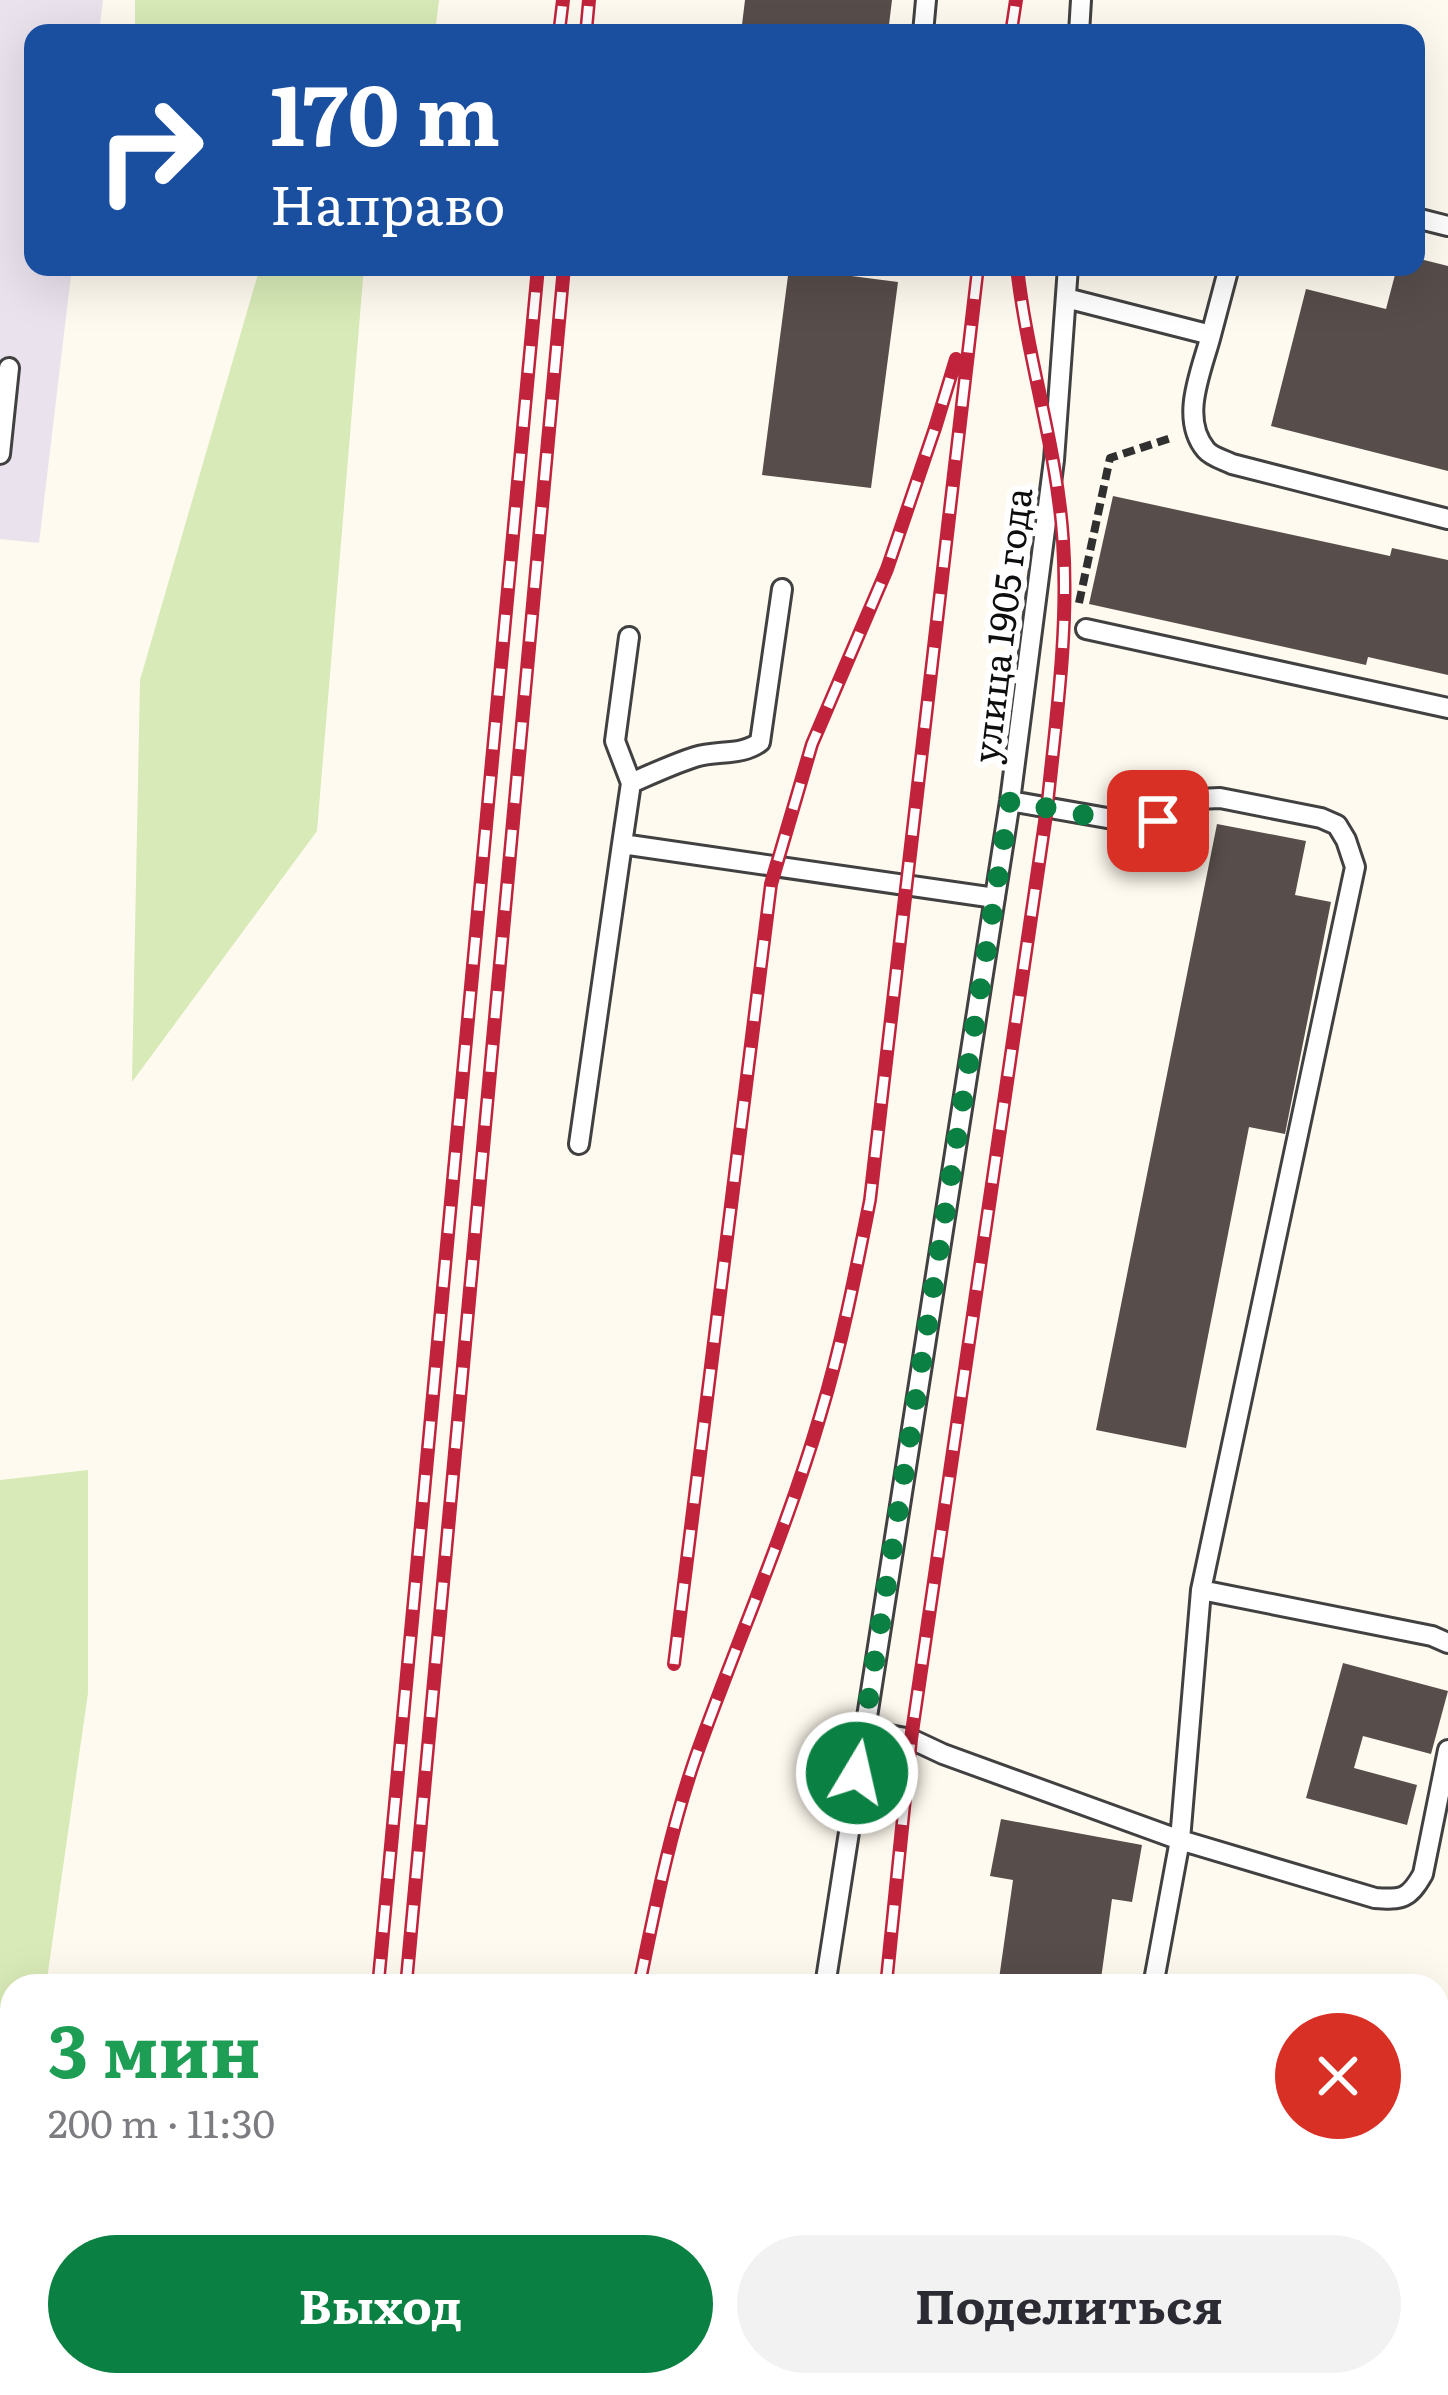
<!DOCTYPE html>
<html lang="ru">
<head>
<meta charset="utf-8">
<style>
	body { margin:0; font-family:Literata,serif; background:#f2f2f3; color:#2b2b33; height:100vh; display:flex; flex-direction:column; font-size:45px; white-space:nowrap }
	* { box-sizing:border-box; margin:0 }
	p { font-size:39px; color:#7c7c81 }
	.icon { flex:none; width:66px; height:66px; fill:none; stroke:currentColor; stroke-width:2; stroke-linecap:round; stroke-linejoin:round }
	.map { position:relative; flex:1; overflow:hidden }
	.panel { position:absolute; left:0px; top:1974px; width:1449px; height:423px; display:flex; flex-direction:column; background:#fff; border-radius:36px 36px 0 0; box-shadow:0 12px 48px #0002 }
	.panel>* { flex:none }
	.banner { position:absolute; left:24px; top:24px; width:1401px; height:252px; border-radius:24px; box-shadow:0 12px 48px #0002; background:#1a4fa0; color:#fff; overflow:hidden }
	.pin { position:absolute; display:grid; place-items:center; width:102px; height:102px; color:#fff; margin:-51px; border-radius:24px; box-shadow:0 6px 18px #0006 }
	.me { position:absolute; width:132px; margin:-66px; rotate:9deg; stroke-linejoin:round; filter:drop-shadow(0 0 9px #0008) }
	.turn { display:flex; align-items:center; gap:42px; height:252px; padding:0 48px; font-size:54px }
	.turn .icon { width:156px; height:156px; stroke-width:2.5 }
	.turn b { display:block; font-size:84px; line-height:102px }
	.round { display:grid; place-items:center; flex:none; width:126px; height:126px; border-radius:63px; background:#f2f2f3 }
	.head { display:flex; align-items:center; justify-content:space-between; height:204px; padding:0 48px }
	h1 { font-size:72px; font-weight:700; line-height:90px; color:#1e9e55 }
	.action { display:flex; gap:24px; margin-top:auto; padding:24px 48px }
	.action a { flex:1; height:138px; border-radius:72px; background:#0b8043; color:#fff; font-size:48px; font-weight:700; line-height:138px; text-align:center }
	.action a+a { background:#f2f2f3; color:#2b2b33 }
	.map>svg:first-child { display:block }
	.industrial { fill:#eae2ed }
	.green { fill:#d8eab7 }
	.building { fill:#574d4a }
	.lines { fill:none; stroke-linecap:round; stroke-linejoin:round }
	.service-casing { stroke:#414141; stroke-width:24 }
	.path { stroke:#303030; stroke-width:8; stroke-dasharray:12 6; stroke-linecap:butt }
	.service { stroke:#fff; stroke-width:18 }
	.rail-casing { stroke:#c1233c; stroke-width:14 }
	.rail { stroke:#fff; stroke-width:9; stroke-dasharray:27; stroke-linecap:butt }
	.route { stroke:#0b8043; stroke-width:21; stroke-dasharray:0 37.8 }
	.labels { text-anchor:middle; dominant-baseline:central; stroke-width:12; stroke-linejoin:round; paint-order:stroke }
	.street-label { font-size:36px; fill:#0e0e0e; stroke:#fff }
</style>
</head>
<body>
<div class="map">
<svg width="1448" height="2395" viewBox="0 0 1448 2395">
	<rect width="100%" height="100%" fill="#fffaef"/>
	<path class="industrial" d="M0 0H103L99 33H33V267H72L39 543 0 539Z"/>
	<path class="green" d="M135 0H439L435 33H135Z
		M260 267H364L317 831 132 1082 140 680Z
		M88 1470V1693L46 1986H12V2270L0 2395V1480Z"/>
	<path class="building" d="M745 0H892L888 33H741Z
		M1416 258 1448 266V471L1271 426 1306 289 1386 309 1397 267H1416Z
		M789 268 898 282 871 488 762 475Z
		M1113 496 1390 556 1392 548 1448 560V675L1368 657 1366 665 1089 604Z
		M1217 824 1306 841 1295 895 1331 902 1285 1134 1249 1127 1186 1448 1096 1430Z
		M1343 1663 1448 1691 1431 1754 1363 1736 1354 1768 1417 1785 1407 1825 1306 1798Z
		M1001 1819 1142 1845 1132 1902 1112 1899 1100 1986H998L1013 1880 990 1876Z
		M1437 2150 1447 2152 1439 2189H1437Z
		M1101 2385H1244L1242 2395H1099Z"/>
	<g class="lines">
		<g class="service-casing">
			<path id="service" d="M923 33 926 0
				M1079 33 1081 0
				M1416 218 1448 226
				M1066 298 1211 335 1229 267
				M1211 335C1202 370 1179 418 1206 450 1212 457 1224 460 1232 464L1448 519
				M0 454 9 368
				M1086 629 1448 708
				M631 783C652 774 673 764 695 757 717 750 742 756 760 742L782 589
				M1010 801 1147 825 1198 799 1220 798 1321 818 1337 825 1346 840 1355 867 1201 1590 1180 1840 1153 1986
				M622 844 631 783 615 741 629 637
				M579 1144 622 844 995 898
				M1201 1590 1432 1636 1448 1643
				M863 1730 911 1739 943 1754 1180 1840 1375 1898C1402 1900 1409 1899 1423 1874L1448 1750
				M825 1986 1010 801 1054 460 1068 267
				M907 2385 912 2395
				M763 2395 764 2385
				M1281 2395 1283 2385"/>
		</g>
		<path class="path" d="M1079 603 1110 458 1171 438"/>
		<use href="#service" class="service"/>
		<g class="rail-casing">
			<path id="rail" d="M559 33 563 0
				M586 33 589 0
				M1011 33 1016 0
				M674 1664 771 884 812 744 887 569 935 428 956 359
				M378 1986 538 267
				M406 1986 564 267
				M639 1986C655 1908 670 1831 696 1756 737 1641 787 1530 821 1413 842 1343 856 1271 870 1200L978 267
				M886 1986 911 1739 1047 808C1056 719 1069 630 1063 540 1057 448 1027 359 1017 267
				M340 2395 341 2385
				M368 2395 369 2385
				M485 2395 486 2385
				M509 2395 513 2385
				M552 2395 554 2385
				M613 2395 614 2385
				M822 2395 824 2385"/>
		</g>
		<use href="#rail" class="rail"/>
	</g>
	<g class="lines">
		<path class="route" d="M857 1773 1010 801 1132 824 1147 825 1158 821"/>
	</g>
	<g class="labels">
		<g class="street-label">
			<text transform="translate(1000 625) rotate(-83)">улица 1905 года</text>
		</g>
	</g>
</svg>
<div class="pin" style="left:1158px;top:821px;background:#d93025"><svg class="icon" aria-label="arrive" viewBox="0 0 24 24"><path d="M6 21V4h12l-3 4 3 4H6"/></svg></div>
<svg class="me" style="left:857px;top:1773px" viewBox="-20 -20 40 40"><circle r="17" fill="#0b8043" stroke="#fff" stroke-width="3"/><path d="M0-11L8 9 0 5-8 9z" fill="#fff"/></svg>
<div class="banner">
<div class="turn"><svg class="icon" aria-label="right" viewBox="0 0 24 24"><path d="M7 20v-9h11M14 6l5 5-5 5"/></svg><div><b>170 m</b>Направо</div></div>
</div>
<section class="panel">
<div class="head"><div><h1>3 мин</h1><p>200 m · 11:30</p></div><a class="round" style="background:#d93025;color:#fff"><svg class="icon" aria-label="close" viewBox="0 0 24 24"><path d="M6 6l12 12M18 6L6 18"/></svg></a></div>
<div class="action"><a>Выход</a><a>Поделиться</a></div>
</section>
</div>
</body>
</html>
